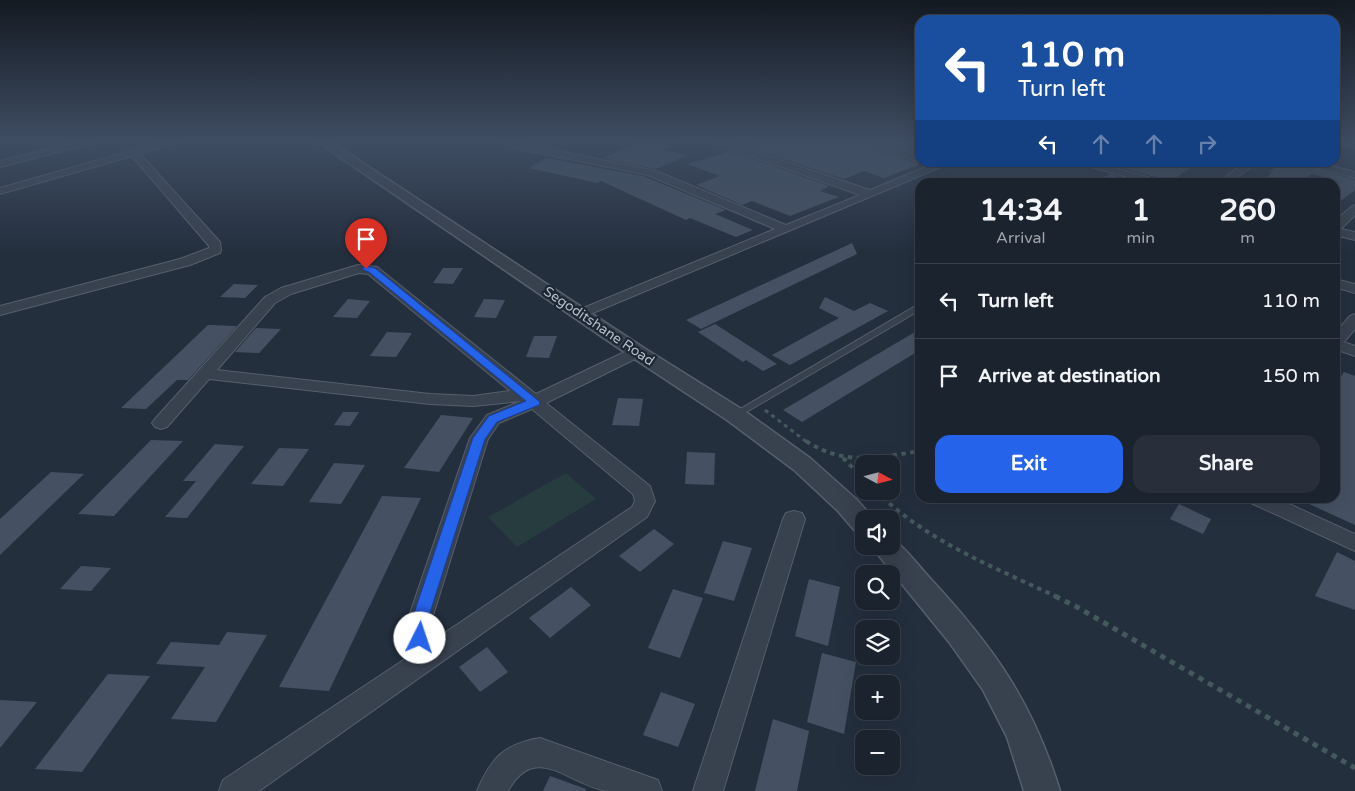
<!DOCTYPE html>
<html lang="en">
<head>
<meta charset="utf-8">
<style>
	body { margin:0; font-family:"Varela Round",sans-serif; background:#282f3a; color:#f1f3f6; height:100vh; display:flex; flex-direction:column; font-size:19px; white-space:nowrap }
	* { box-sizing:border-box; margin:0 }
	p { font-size:16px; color:#a0a4aa }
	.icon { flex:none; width:28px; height:28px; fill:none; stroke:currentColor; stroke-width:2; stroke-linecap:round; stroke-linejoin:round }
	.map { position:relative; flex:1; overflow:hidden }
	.panel { position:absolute; left:915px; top:178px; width:425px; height:325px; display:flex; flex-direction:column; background:#1b232e; border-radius:15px; box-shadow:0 5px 20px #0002,0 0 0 1px #39404a }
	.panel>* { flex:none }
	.banner { position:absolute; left:915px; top:15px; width:425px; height:152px; border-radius:15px; box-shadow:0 5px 20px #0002,0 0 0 1px #39404a; background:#1a4fa0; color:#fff; overflow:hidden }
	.needle { width:32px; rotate:97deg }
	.buttons { position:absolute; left:855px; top:455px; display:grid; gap:10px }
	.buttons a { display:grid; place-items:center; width:45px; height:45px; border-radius:10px; background:#1b232e; box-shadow:0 5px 20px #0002,0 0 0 1px #39404a; font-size:25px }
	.pin { position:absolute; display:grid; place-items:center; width:42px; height:42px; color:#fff; margin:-51px -21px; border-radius:50% 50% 50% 0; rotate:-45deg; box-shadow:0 0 5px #0007 }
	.pin .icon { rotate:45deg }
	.me { position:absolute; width:55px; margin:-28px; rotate:4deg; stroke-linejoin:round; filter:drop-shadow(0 0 4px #0008) }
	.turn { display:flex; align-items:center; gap:18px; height:105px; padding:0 20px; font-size:22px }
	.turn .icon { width:65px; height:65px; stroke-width:2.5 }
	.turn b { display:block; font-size:35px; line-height:42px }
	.lanes { display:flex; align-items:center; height:48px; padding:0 20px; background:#0003; justify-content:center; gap:25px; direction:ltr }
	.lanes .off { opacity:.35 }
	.eta { display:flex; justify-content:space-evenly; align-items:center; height:85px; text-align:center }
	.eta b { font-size:30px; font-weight:700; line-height:35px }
	.cta { display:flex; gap:10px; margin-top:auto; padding:10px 20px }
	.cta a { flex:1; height:58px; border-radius:15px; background:#2563eb; color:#fff; font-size:20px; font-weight:700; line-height:58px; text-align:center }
	.cta a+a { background:#282f3a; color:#f1f3f6 }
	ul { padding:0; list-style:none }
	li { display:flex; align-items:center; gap:15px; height:75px; padding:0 20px; border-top:1px solid #39404a }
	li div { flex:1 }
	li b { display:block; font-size:19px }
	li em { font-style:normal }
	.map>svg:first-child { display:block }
	.green { fill:#263c3f }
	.building { fill:#455162 }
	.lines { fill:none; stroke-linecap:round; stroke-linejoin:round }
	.service-casing { stroke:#565f6c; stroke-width:2 }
	.minor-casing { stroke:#565f6c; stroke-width:2 }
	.tertiary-casing { stroke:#565f6c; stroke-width:3 }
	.path-far2 { stroke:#44595c; stroke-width:3; stroke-dasharray:4 4; stroke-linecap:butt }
	.path-far1 { stroke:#44595c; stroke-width:4; stroke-dasharray:4.5 4.5; stroke-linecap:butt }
	.path { stroke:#44595c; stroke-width:5; stroke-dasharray:5.5 5.5; stroke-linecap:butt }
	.service { fill:#38414e; fill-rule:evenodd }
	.minor { fill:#38414e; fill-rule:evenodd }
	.tertiary { fill:#38414e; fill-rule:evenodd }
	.route { fill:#2563eb; stroke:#184099 }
	.labels { text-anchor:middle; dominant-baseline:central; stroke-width:4.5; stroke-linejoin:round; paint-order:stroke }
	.street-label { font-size:14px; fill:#b4bcc9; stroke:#1d2633 }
</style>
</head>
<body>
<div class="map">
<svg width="1355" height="791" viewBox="0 0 1355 791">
	<rect width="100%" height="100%" fill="#242f3e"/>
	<path class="green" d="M566 473 596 499 517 547 488 517Z"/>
	<path class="building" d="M637 142H676L663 150 689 155 655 169 603 158Z
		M763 142H858L859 144 920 164 884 178 864 171 844 179 746 146Z
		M879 142H913L920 144V154Z
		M730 151 829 186 820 191 839 197 790 216 752 201 742 205 696 185 720 176 687 164Z
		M546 158 643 176 726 210 715 214 753 230 736 237 690 218 686 220 601 181 597 183 529 168Z
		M1119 162H1199L1171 181 1118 167Z
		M1283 162H1296L1355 180V190L1335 205V180L1312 174 1298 182H1284L1266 178 1272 173 1269 172Z
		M1110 174 1130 180 1125 182H1094Z
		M852 243 857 254 701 329 686 320Z
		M443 268H463L453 284 433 283Z
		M234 284 258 285 245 298 220 297Z
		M825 297 854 311 870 303 888 311 790 365 772 355 839 318 819 308Z
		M348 299 370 301 357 318 333 317Z
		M484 299 505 300 496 318 474 317Z
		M715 324 777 364 763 371 746 360 743 362 698 332Z
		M208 325 237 326 188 380H177L146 409 121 408Z
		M256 328 281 329 259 353 235 352Z
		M920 329V350L802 422 783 410Z
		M387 332 412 333 396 357 370 356Z
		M534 336H557L549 358 526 357Z
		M1344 372 1355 376V525L1296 498H1335V385Z
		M618 398 643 399 639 426 612 425Z
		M343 412H359L350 426 334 425Z
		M441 415 473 418 439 472 404 468Z
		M151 440 183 441 114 516 78 514Z
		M215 444 244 446 187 518 165 517 196 481H183Z
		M279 448 309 449 283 486 251 484Z
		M687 452 715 453 714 485 685 484Z
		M334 463 365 465 341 504 309 502Z
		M51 472 84 474 0 555V519Z
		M382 496 421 498 329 691 279 687Z
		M1179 504 1211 519 1203 534 1170 519Z
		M654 529 674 544 640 572 619 556Z
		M723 541 752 548 734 601 704 593Z
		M1337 552 1355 561V610L1315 596Z
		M81 566 111 568 91 591 60 589Z
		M809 579 840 587 828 646 795 636Z
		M571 587 591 605 550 638 529 618Z
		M673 589 703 598 680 658 648 648Z
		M227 632 267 635 216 722 171 719 205 667 156 664 171 642 219 645Z
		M487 647 508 672 480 692 459 667Z
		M822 653 856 662 844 734 807 722Z
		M108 674 150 676 82 772 35 769Z
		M661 692 695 704 678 747 643 735Z
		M0 700 37 702 0 748Z
		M773 719 809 731 797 791H755Z
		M550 776 586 789 585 791H543Z"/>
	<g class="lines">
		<g class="service-casing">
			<path id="service" d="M917 305H920V310L738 417 735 418 730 415Z"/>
		</g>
		<g class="minor-casing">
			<path id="minor" d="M76 142H91L89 144 0 167V161Z
				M162 142H176L140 154 220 242 221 250 220 253 190 265 0 315V306L180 259 209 248V246L132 156 0 194V188Z
				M502 142H515L656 171 786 225 860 195 716 144 714 142H727L870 190 938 162H953L581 318 576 317 574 314 576 311 775 229 648 175 519 149Z
				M860 142H874L920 156V162Z
				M1335 142H1355V148L1335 144Z
				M1075 162H1112L1108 166 1158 180 1159 182H1144Z
				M1245 162H1258L1230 182H1219Z
				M1298 162H1317L1355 172V178Z
				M1355 205V215L1341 229 1355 232V240L1335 235V221L1351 207Z
				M358 265 377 267 536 394 631 349H643L645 352 643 355 546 403 650 486 655 501 647 517 259 791H219L223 780 417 651 407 638V622L470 438 487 415 521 401 473 406 430 404 209 379 167 427 161 429 155 427 152 423 155 419 265 297 281 288ZM359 273 368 274 510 391 473 396 430 394 217 370 275 303 291 294ZM532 409 633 494 635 501 632 507 437 638 432 634 431 622 488 439 499 423Z
				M1335 279 1355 284V293L1335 287Z
				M1355 314V329L1344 342 1355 346V356L1335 349V333L1350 316Z
				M1248 498H1276L1355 534V551L1251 503Z
				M794 511 802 513 805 519 723 791H693L783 519 786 513Z
				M540 738 658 780 662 791C644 791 625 791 608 791 569 786 536 740 508 791H477C491 758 504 744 540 738Z"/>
		</g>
		<g class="tertiary-casing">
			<path id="tertiary" d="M318 142H331L644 348 743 410 810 458 856 499 874 519H864V534L855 531 838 511 794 470 727 420 630 356Z
				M891 538C903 545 918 565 928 576 992 645 1032 700 1060 791H1024L1007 737 983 690 949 642 871 546H891Z"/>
		</g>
		<path class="path-far2" d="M765 410 808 443"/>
		<path class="path-far1" d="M806 441C845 466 877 458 920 451
			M843 458 864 479
			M876 491C926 541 994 567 1057 597"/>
		<path class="path" d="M1055 596 1077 607 1355 768"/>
		<use href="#service" class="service"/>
		<use href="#minor" class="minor"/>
		<use href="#tertiary" class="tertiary"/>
	</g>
	<linearGradient id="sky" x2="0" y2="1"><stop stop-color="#141a22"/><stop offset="0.56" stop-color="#3f4d63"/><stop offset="1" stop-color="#3f4d63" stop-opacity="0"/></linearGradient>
	<rect width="1355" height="252" fill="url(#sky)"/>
	<path class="route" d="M366 266 375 268 540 402 539 405 497 422 485 439 427 622 428 638 425 643 420 645 414 643 411 638V622L473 438 489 416 526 401 369 272 363 270V267Z"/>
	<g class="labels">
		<g class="street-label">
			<text transform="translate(599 326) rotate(34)">Segoditshane Road</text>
		</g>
	</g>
</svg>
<div class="buttons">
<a><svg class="needle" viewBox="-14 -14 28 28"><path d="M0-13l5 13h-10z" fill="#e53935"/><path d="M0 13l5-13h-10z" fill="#a0a4aa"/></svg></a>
<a><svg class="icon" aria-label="sound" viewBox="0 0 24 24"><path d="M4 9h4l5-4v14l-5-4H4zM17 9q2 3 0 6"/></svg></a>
<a><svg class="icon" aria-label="search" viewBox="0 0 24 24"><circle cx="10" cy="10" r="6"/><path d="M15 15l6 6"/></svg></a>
<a><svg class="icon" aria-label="layers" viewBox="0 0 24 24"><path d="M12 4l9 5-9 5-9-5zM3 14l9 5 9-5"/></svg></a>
<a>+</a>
<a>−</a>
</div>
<div class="pin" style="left:366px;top:269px;background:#d93025"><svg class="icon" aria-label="arrive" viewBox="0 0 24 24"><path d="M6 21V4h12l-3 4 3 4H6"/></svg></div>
<svg class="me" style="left:420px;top:638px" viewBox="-20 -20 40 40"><circle r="19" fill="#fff"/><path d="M0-13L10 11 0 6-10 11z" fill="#2563eb"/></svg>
<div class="banner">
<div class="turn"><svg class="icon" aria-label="left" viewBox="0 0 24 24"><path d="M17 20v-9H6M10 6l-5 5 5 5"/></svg><div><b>110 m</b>Turn left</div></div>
<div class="lanes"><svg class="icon" aria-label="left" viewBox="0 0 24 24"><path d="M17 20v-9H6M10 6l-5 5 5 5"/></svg><svg class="icon off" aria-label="ahead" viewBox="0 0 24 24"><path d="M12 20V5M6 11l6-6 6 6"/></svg><svg class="icon off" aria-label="ahead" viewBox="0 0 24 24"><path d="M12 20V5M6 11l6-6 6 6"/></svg><svg class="icon off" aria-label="right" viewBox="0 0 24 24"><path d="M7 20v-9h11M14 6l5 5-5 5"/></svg></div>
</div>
<section class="panel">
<div class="eta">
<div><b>14:34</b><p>Arrival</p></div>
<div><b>1</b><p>min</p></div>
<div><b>260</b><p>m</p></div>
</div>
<ul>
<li><svg class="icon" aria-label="left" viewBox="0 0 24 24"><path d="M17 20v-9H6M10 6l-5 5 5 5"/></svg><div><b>Turn left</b></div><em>110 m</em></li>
<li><svg class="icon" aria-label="arrive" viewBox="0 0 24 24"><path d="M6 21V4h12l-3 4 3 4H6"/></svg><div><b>Arrive at destination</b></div><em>150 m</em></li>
</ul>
<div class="cta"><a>Exit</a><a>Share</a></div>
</section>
</div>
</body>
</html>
